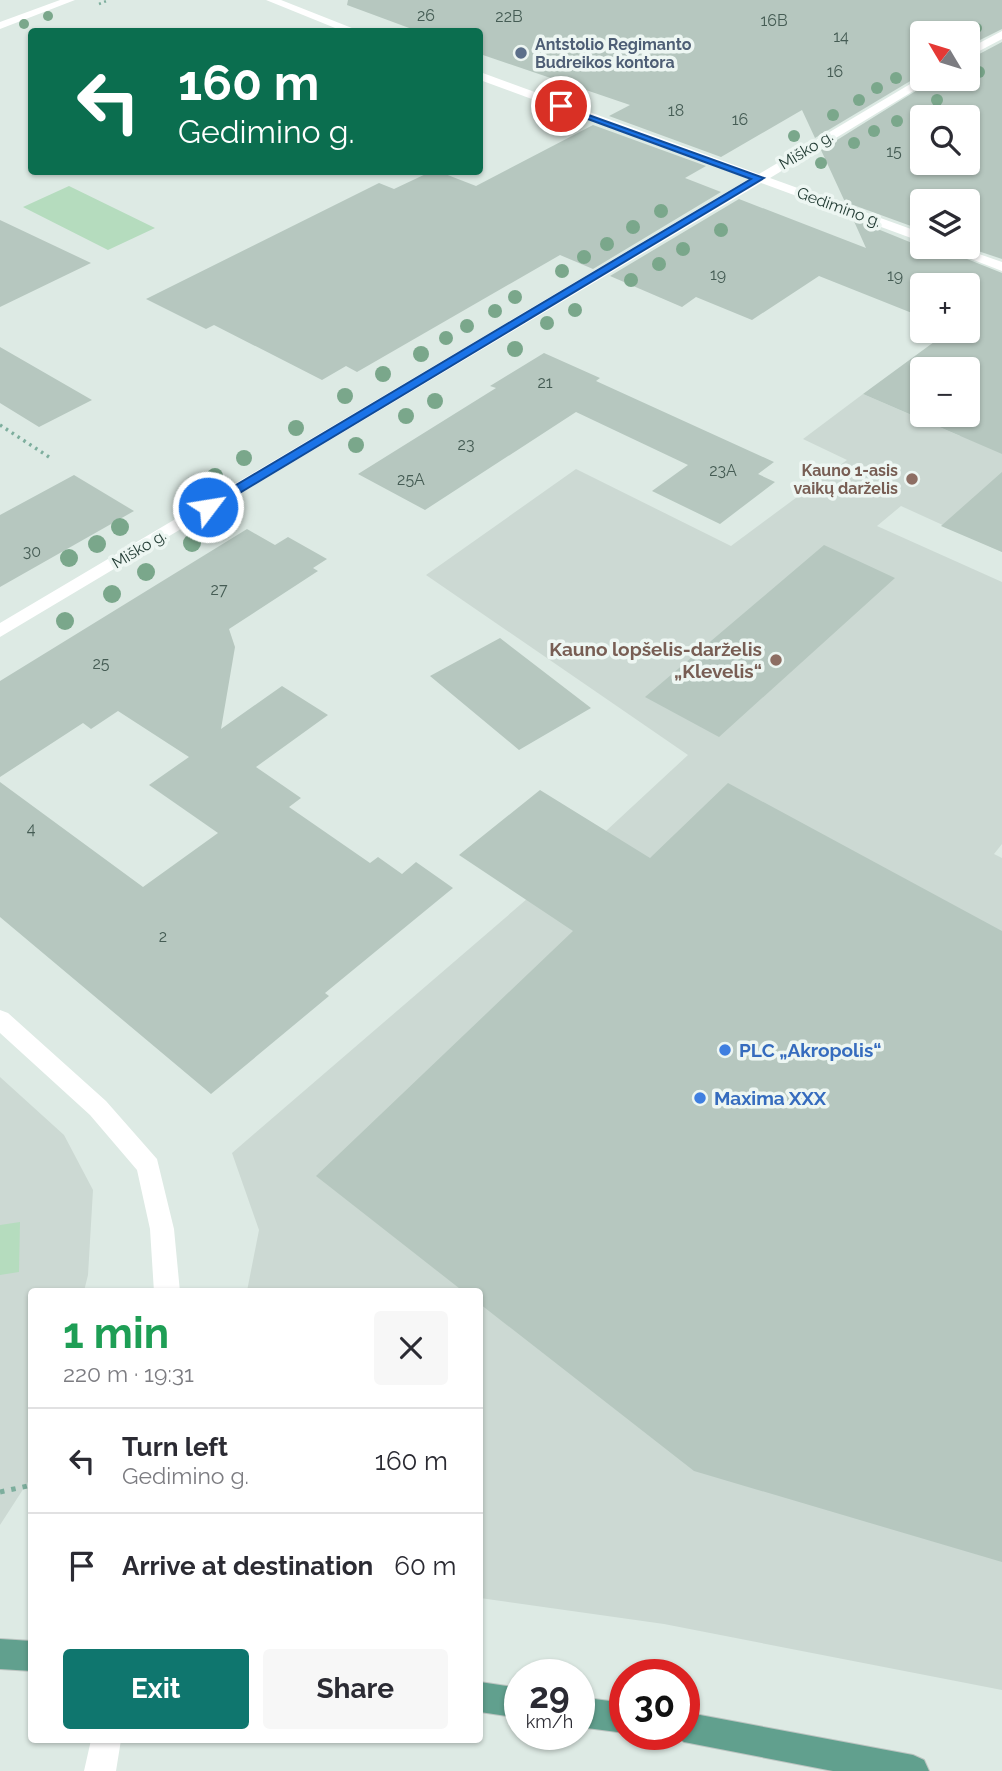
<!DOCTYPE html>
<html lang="en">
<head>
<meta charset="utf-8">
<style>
	body { margin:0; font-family:Raleway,sans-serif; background:#f7f7f7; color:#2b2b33; height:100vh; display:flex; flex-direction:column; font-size:26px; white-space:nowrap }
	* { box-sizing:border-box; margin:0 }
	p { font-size:23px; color:#7c7c81 }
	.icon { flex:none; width:38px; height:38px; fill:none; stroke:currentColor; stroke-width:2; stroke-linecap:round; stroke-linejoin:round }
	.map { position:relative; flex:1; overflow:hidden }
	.panel { position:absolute; left:28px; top:1288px; width:455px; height:455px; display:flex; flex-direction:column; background:#fff; border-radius:7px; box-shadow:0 2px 5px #0004 }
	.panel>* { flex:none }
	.hud { position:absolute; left:28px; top:28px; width:455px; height:147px; border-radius:7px; box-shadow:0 2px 5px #0004; background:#0b6e4f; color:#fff; overflow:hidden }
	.needle { width:46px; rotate:308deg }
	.fabs { position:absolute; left:910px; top:21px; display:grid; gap:14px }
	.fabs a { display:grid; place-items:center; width:70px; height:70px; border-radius:7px; background:#fff; box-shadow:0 2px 5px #0004; font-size:35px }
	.speed { position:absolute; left:504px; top:1659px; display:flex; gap:14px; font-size:35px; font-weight:700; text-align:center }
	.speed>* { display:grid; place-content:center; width:91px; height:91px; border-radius:50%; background:#fff; box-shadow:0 2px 5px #0004; line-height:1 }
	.speed small { font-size:18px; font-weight:400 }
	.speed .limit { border:10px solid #d22; background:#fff; color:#111 }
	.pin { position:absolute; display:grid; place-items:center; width:60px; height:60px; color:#fff; margin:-30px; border:4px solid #fff; border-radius:50%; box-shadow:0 2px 7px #0007 }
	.me { position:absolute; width:77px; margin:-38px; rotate:59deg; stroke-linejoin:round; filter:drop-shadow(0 0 5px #0008) }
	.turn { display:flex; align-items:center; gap:24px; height:147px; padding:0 35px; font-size:32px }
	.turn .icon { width:91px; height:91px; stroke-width:2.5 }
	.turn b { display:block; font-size:49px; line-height:60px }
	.round { display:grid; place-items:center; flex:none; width:74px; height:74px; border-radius:7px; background:#f7f7f7 }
	.head { display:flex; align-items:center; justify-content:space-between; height:119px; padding:0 35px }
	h1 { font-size:42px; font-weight:700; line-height:52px; color:#1e9e55 }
	.primary-button { display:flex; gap:14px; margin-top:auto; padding:14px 35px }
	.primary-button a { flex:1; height:80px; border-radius:7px; background:#0f766e; color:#fff; font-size:28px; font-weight:700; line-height:80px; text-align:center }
	.primary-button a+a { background:#f7f7f7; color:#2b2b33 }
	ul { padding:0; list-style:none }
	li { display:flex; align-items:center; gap:21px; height:105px; padding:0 35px; border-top:2px solid #e1e1e2 }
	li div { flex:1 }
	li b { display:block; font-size:26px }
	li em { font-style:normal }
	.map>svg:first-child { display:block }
	.built { fill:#ccd9d3 }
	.green { fill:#b5dcbe }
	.building { fill:#b6c7bf; fill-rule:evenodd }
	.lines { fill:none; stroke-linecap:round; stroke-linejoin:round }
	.primary-casing { stroke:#bcc4c1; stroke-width:2 }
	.path-far2 { stroke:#7dae9d; stroke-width:2.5; stroke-dasharray:2 3.5; stroke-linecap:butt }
	.path-far1 { stroke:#7dae9d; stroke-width:3.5; stroke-dasharray:2.5 4.5; stroke-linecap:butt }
	.path { stroke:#7dae9d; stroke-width:5; stroke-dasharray:4.5 7; stroke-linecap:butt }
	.minor { fill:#fff; fill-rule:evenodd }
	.tertiary { fill:#fff; fill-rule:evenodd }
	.primary { fill:#61a08e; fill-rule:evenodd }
	.tree { fill:#7aa78b }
	.route { fill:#1a73e8; stroke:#114b97; stroke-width:2 }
	.service-dot { fill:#5c6f8a; stroke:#edf6f2; stroke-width:2.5 }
	.education-dot { fill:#8d6e63; stroke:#edf6f2; stroke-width:2.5 }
	.shop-dot { fill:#3f7fe0; stroke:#edf6f2; stroke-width:2.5 }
	.labels { text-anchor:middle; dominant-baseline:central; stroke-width:7; stroke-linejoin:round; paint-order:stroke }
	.number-label { font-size:16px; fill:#455c54 }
	.far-service-label { font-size:16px; font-weight:bold; fill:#4e5e75; stroke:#edf6f2; text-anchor:start }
	.far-street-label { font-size:16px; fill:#1f3931; stroke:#edf6f2 }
	.far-education-label { font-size:16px; font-weight:bold; fill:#785e54; stroke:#edf6f2; text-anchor:end }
	.education-label { font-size:19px; font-weight:bold; fill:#785e54; stroke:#edf6f2; text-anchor:end }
	.shop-label { font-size:19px; font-weight:bold; fill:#366cbe; stroke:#edf6f2; text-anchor:start }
</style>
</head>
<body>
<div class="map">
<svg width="1002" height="1771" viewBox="0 0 1002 1771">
	<rect width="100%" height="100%" fill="#ddeae4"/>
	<path class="built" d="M863 394 960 436 989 413 1002 419V552L901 506 877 526 1002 582V844L994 854 1002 858V1690L664 1624 480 1598V1292L247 1291 259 1230 232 1153 606 831 688 755 426 575 576 469 731 546 847 460 803 439Z
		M0 1077 64 1135 93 1190 88 1275 84 1291 32 1292 31 1477 0 1525Z"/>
	<path class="green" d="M69 186 155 228 108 250 23 207Z
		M20 1222 19 1272 0 1275V1225Z"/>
	<path class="building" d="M348 0H1002V29L968 46V33H922V74L815 138 802 110 721 157 609 116 630 105 480 54V32H420L347 5Z
		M1002 42V259L966 247 968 201H922V230L845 202 821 150 935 79H968V60ZM922 117H968V163H922Z
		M593 125 706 166 685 178 721 192 593 269 560 255 357 372 346 366 322 380 214 325 206 329 146 299 379 183 394 189 430 172H440L476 186Z
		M739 199 866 248 853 219 922 247H937L1002 273V454L863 394 949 331H968V285H922V317L819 276 752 320 696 297 682 307 610 276ZM922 369H968V415H922Z
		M0 220 91 263 0 307Z
		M0 347 92 400 39 427 0 403Z
		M544 353 600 378 596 381 774 462 758 474 775 482 720 524 652 491 688 465 576 412 425 510 358 474 496 388 490 386Z
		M1002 472V552L941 526Z
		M74 475 134 511 0 587V515Z
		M247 529 275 545 288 537 327 559 313 568 318 571 229 629 235 647 221 729 282 686 328 715 256 767 301 798 289 807 370 863 378 857 402 874 416 862 453 888 325 993 329 996 211 1094 0 917V782L143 887 218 833 149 785 189 757 118 711 91 729 83 723 0 777V681Z
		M824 545 895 578 719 737 645 697Z
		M500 638 591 708 519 750 430 676Z
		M728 783 1002 931V1562L694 1471 480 1304V1292H464L316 1176 573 931 459 855 540 790 650 858Z"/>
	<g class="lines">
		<g class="primary-casing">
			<path id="primary" d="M0 1639 32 1641V1671L0 1669Z
				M480 1682 520 1688V1718L480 1712Z
				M579 1697 625 1703V1733L579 1727Z
				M684 1712 913 1755 924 1760 929 1771H833L684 1742 672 1734H684Z"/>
		</g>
		<path class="path-far2" d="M99 4 109 0"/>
		<path class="path-far1" d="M0 425 49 457"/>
		<path class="path" d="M0 1492 32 1485"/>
		<path class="minor" d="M266 0H281L362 32H345Z
			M1002 31V39L968 57V49Z
			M480 72 759 174 922 77 933 79 770 178 922 233V242L761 183 0 637V623L749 179 480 80Z
			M940 247H959L1002 262V271Z
			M0 1010 8 1013 106 1101 157 1159 174 1229 180 1292H154L150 1229 137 1170 90 1115 0 1033Z
			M91 1740H121L116 1771H84Z"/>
		<path class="tertiary" d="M60 0H75L0 29V22Z"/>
		<use href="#primary" class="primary"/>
	</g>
	<g class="tree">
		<circle cx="48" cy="16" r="5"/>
		<circle cx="24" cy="24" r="5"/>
		<circle cx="977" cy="28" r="5"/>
		<circle cx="979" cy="72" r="6"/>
		<circle cx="896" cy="78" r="6"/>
		<circle cx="877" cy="88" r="6"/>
		<circle cx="859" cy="100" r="6"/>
		<circle cx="937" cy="100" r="6"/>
		<circle cx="833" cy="115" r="6"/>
		<circle cx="897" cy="121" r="6"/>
		<circle cx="874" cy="131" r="6"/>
		<circle cx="794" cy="136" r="6"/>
		<circle cx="854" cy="143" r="6"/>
		<circle cx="821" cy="163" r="6"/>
		<circle cx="661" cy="211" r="7"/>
		<circle cx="633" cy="227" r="7"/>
		<circle cx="721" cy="230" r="7"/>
		<circle cx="607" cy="244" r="7"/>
		<circle cx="683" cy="249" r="7"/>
		<circle cx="584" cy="257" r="7"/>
		<circle cx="659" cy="264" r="7"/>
		<circle cx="562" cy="271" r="7"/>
		<circle cx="631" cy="280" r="7"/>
		<circle cx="515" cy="297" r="7"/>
		<circle cx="575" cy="310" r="7"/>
		<circle cx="495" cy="311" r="7"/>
		<circle cx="547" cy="323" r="7"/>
		<circle cx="467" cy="326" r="7"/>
		<circle cx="446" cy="338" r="7"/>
		<circle cx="515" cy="349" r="8"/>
		<circle cx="421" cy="354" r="8"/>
		<circle cx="383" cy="374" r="8"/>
		<circle cx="345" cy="396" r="8"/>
		<circle cx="435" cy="401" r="8"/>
		<circle cx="406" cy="416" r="8"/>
		<circle cx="296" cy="428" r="8"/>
		<circle cx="356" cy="445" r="8"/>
		<circle cx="244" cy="458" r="8"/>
		<circle cx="215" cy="476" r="8"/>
		<circle cx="120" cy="527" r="9"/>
		<circle cx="192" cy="543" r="9"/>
		<circle cx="97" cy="544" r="9"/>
		<circle cx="69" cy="558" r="9"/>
		<circle cx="146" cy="572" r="9"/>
		<circle cx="112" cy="594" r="9"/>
		<circle cx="65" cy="621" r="9"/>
	</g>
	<path class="route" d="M558 104 764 178 213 509H204V504L751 179 558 108Z"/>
	<circle class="service-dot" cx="521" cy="53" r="7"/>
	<g class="education-dot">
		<circle cx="912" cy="479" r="7"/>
		<circle cx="776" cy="660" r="7"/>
	</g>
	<g class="shop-dot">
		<circle cx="725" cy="1050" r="7"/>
		<circle cx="700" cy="1098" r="7"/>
	</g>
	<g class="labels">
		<g class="number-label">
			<text x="426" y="15">26</text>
			<text x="509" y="16">22B</text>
			<text x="774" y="20">16B</text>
			<text x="841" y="36">14</text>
			<text x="835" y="71">16</text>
			<text x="676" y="110">18</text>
			<text x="740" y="119">16</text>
			<text x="894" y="151">15</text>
			<text x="718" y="274">19</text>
			<text x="895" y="275">19</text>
			<text x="545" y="382">21</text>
			<text x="466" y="444">23</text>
			<text x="723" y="470">23A</text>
			<text x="411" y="479">25A</text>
			<text x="32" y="551">30</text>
			<text x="219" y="589">27</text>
			<text x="101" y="663">25</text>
			<text x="31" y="828">4</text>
			<text x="163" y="936">2</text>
		</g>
		<g class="far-service-label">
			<text x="535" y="44">Antstolio Regimanto<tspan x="535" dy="18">Budreikos kontora</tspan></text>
		</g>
		<g class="far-street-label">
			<text transform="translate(806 150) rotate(-31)">Miško g.</text>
			<text transform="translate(839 207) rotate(20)">Gedimino g.</text>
			<text transform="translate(139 549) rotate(-31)">Miško g.</text>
		</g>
		<g class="far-education-label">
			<text x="898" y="470">Kauno 1-asis<tspan x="898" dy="18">vaikų darželis</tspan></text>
		</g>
		<g class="education-label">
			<text x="762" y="649">Kauno lopšelis-darželis<tspan x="762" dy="22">„Klevelis“</tspan></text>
		</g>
		<g class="shop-label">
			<text x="739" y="1050">PLC „Akropolis“</text>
			<text x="714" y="1098">Maxima XXX</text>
		</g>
	</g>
</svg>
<div class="fabs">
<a><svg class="needle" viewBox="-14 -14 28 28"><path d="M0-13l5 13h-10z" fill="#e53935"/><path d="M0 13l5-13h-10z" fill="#7c7c81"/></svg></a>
<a><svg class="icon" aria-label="search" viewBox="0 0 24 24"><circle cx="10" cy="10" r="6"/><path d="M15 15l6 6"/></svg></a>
<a><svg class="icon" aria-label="layers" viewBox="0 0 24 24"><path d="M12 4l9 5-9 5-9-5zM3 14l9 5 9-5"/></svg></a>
<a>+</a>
<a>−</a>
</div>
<div class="speed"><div>29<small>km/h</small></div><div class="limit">30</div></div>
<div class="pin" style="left:561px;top:106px;background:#d93025"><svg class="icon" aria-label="arrive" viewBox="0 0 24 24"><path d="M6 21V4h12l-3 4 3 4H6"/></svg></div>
<svg class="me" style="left:208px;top:507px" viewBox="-20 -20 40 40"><circle r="17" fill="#1a73e8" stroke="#fff" stroke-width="3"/><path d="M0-11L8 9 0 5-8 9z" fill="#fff"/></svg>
<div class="hud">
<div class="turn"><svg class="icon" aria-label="left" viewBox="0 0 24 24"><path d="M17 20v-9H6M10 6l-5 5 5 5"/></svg><div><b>160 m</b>Gedimino g.</div></div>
</div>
<section class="panel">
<div class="head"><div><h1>1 min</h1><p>220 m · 19:31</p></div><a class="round"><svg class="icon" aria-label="close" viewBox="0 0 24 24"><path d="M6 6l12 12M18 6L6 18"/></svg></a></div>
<ul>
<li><svg class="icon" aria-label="left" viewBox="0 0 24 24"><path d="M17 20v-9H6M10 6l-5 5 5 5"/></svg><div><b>Turn left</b><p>Gedimino g.</p></div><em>160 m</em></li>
<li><svg class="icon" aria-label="arrive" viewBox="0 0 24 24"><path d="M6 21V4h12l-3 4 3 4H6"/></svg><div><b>Arrive at destination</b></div><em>60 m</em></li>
</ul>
<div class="primary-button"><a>Exit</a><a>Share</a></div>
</section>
</div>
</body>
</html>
